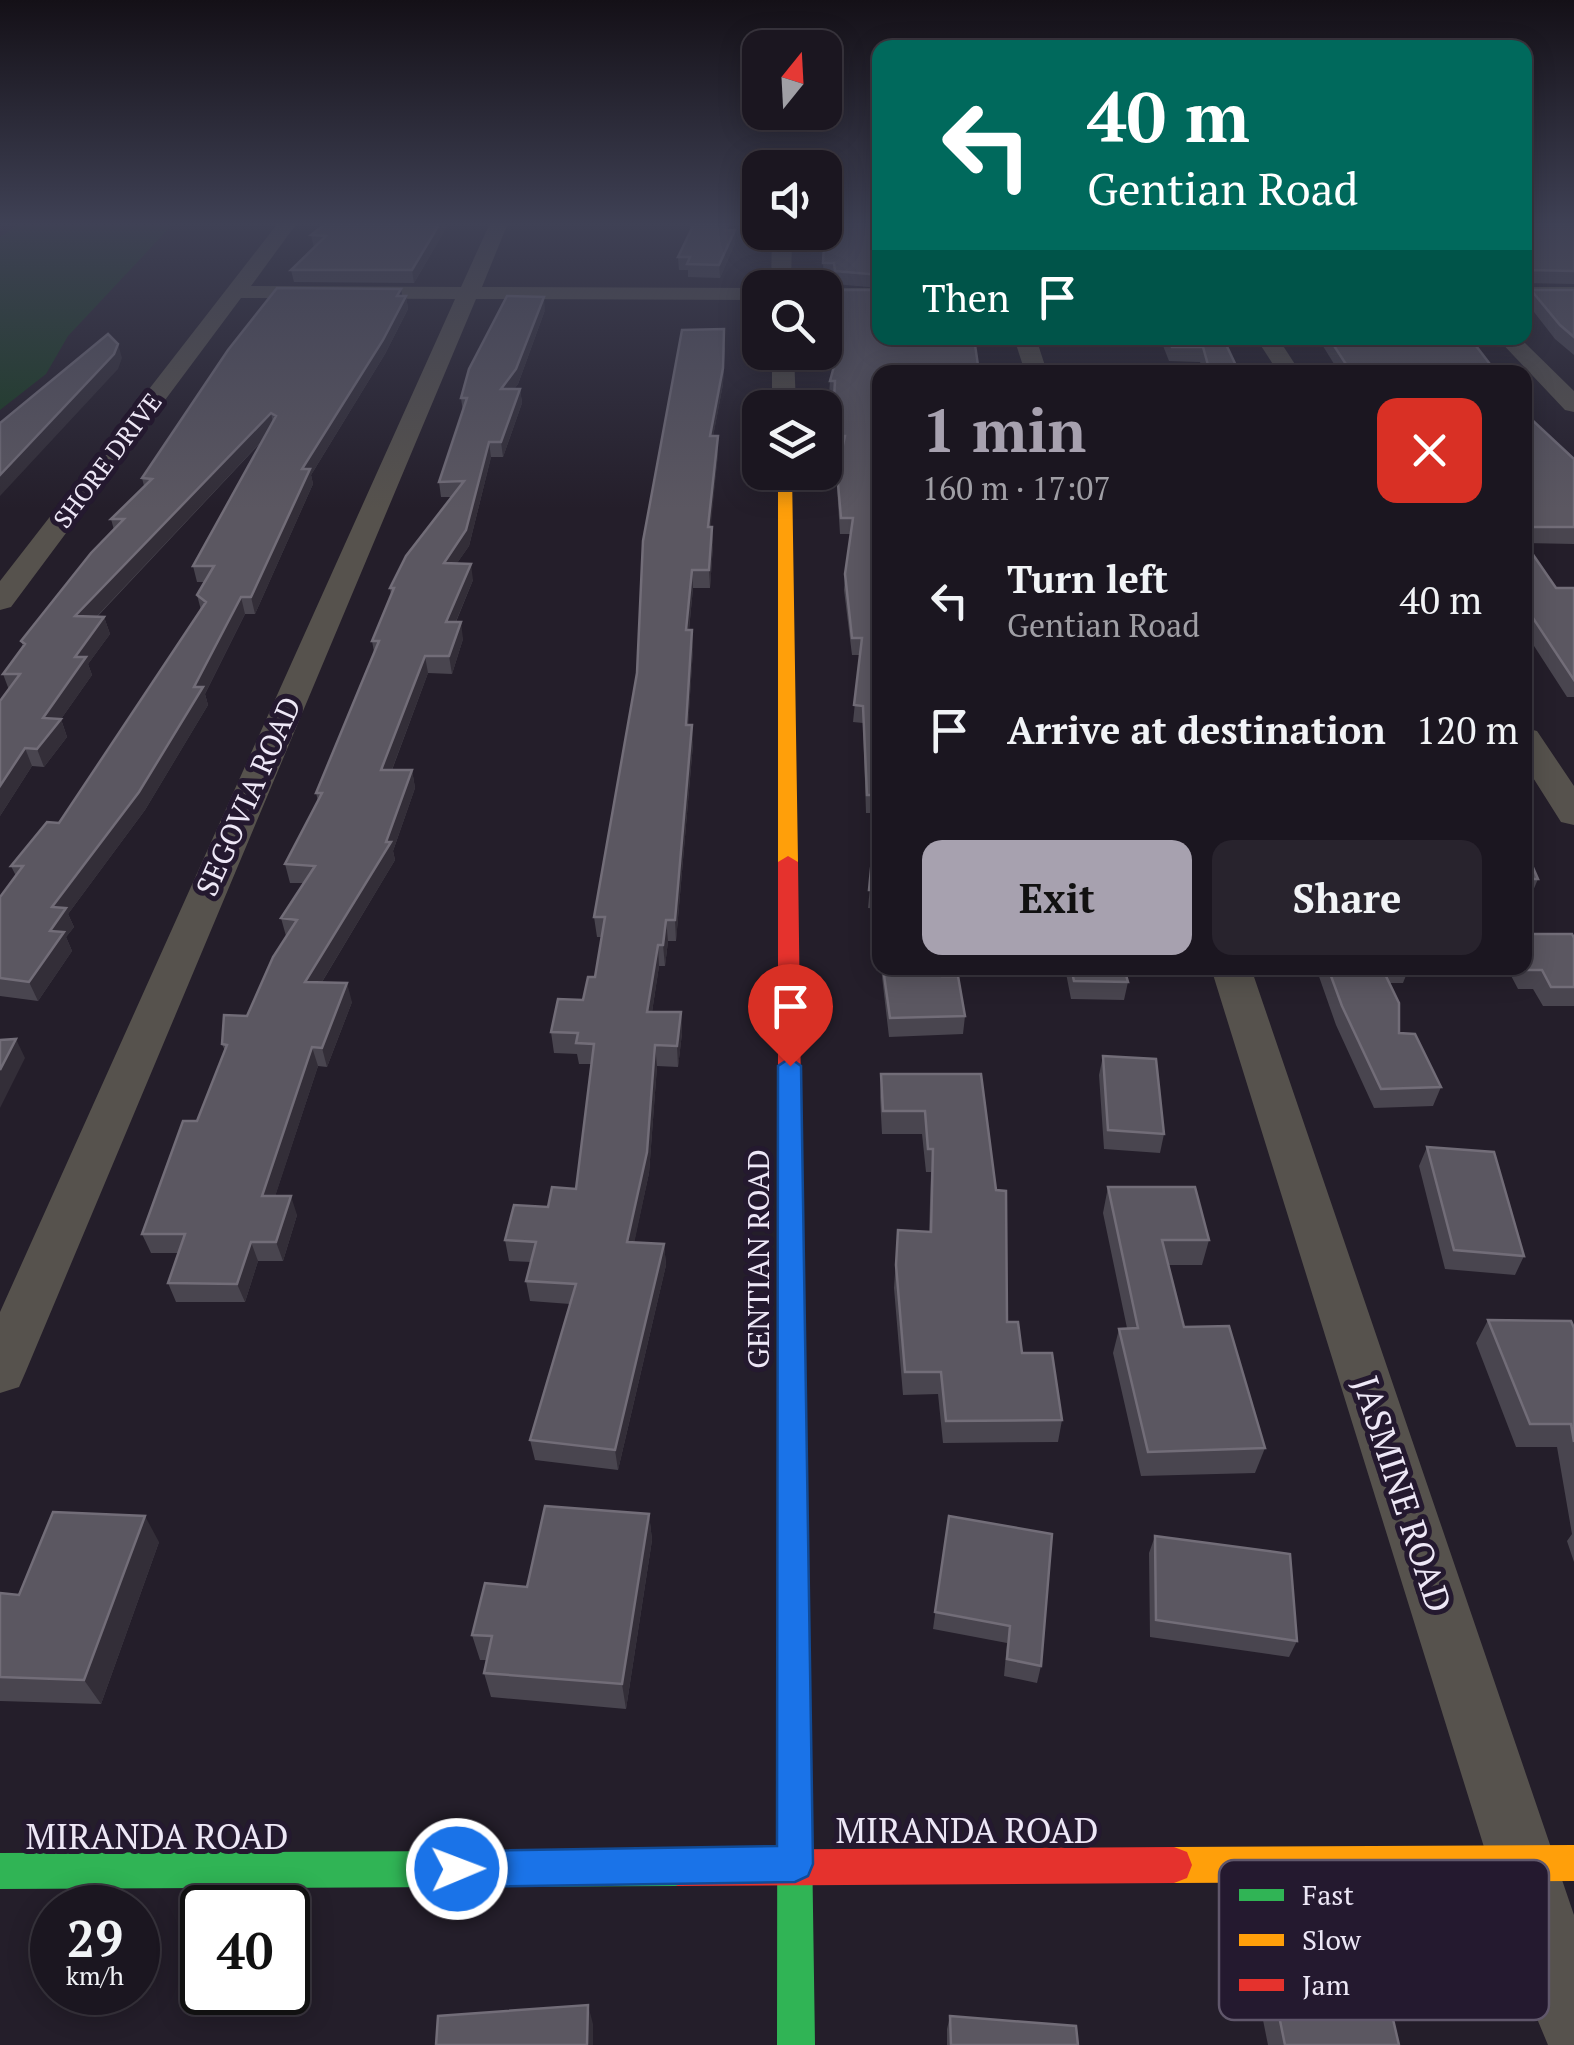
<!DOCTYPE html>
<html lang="en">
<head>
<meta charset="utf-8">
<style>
	body { margin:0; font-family:"PT Serif",serif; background:#28232d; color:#f1f3f6; height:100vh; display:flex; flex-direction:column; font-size:38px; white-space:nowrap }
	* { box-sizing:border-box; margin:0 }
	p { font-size:32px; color:#a09fa5 }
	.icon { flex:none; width:55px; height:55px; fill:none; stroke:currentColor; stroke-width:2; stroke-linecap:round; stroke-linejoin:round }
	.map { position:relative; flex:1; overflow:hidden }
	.panel { position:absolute; left:872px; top:365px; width:660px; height:610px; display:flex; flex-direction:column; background:#1b1620; border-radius:20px; box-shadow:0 5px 25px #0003,0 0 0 2px #39353e }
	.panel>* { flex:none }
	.guide { position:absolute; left:872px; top:40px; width:660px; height:305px; border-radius:20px; box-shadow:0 5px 25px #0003,0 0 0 2px #39353e; background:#00695c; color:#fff; overflow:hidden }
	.needle { width:65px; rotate:18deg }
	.controls { position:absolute; left:742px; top:30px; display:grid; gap:20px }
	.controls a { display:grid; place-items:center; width:100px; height:100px; border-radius:20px; background:#1b1620; box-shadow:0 5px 25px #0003,0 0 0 2px #39353e; font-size:50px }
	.speed { position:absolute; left:30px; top:1885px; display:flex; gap:20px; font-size:50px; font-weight:700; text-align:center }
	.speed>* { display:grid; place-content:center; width:130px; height:130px; border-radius:50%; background:#1b1620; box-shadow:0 5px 25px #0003,0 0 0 2px #39353e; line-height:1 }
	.speed small { font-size:25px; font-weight:400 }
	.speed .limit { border:5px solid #111; border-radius:15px; background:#fff; color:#111 }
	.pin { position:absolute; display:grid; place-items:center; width:85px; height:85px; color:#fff; margin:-102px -42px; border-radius:50% 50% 50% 0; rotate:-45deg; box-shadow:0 0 10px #0007 }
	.pin .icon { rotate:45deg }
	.me { position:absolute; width:110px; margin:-55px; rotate:89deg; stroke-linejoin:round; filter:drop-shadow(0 0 8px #0008) }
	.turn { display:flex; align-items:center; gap:35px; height:210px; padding:0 50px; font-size:45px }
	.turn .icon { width:130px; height:130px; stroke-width:2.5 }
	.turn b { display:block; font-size:70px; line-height:85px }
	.then { display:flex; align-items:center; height:95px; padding:0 50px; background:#0003; gap:20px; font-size:38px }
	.round { display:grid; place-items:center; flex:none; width:105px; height:105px; border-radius:20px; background:#28232d }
	.summary { display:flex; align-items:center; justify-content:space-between; height:170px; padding:0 50px }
	h1 { font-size:60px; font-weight:700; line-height:75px; color:#a7a1af }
	.action { display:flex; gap:20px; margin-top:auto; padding:20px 50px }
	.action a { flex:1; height:115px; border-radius:20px; background:#a7a1af; color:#111; font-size:40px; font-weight:700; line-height:115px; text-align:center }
	.action a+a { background:#28232d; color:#f1f3f6 }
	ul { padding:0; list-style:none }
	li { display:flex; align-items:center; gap:30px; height:130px; padding:0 50px }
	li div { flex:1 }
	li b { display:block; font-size:38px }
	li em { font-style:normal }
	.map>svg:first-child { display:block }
	.green { fill:#183b20 }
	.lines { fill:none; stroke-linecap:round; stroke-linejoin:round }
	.street { fill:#56524d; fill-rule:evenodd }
	.fast { fill:#30b455; fill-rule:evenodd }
	.slow { fill:#ff9f0a; fill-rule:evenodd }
	.jam { fill:#e5322d; fill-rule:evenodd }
	.wall { fill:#49454f }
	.shaded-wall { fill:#332e38 }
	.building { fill:#5b5761; stroke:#726d78; stroke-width:2.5 }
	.route { fill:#1a73e8; stroke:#114b97; stroke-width:2.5 }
	.labels { text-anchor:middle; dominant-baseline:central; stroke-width:10; stroke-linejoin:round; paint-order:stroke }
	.far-street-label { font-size:25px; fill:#ede7f6; stroke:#24192f }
	.street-label { font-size:30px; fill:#ede7f6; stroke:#24192f }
	.near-street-label { font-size:35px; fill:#ede7f6; stroke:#24192f }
	.key { fill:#24192f; stroke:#60576b; stroke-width:2.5 }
	.key-label { font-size:28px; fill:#ede7f6 }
</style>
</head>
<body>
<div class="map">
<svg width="1574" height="2045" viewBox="0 0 1574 2045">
	<rect width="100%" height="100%" fill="#241e2a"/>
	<path class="green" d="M20 223H174L68 336 46 374 0 410V237Z"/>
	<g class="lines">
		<path class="street" d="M278 223H297L251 286 461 287 490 223H508L482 287 760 288V300L476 299 26 1371 19 1387 0 1393V1312L455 299 241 298 11 607 0 610V581Z
			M772 232H792L791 288H771Z
			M1525 287H1574V299H1525Z
			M825 288H880V300H825Z
			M1014 338H1036L1047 372H1025Z
			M1256 338H1278L1300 372H1278Z
			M1497 338H1520L1574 391V412L1565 410Z
			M772 352H794L796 408H772Z
			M1525 728 1537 731 1574 786V825L1561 822 1525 765Z
			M1211 968H1251L1574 1915V2045H1548L1538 2021Z"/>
		<path class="fast" d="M790 1159 799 1161 802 1168 815 2045H777L778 1168 781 1161Z
			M678 1850 691 1855 696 1868 691 1881 678 1886 0 1889V1853Z"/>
		<path class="slow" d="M778 472H792L798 862 788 868 778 862Z
			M1574 1845V1881L1174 1883 1161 1878 1156 1865 1161 1852 1174 1847Z"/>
		<path class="jam" d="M788 856 798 862 802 1168 799 1175H781L778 1168V862Z
			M1174 1847 1187 1852 1192 1865 1187 1878 1174 1883 678 1886 665 1881 660 1868 665 1855 678 1850Z"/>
	</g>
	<path class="wall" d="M326 223H449L414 283 294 282 291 270 314 248 311 235Z
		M690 223H726L725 225 735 243 720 278 688 277V270H679L678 257 693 227H690Z
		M880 223V288L834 284V276H823L824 232Z
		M1525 223H1574V284L1525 283Z
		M401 289 402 296H406L408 309 385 354 311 475 313 484 255 614H245L205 694 208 705 145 810 68 914 74 927 66 937 72 951 38 1001 0 996V897L16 876 11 866 59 823 201 610 197 595 204 582H197L193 566 264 439 97 617H104L110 634 88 664 92 675 61 719 67 737 44 767 32 766 0 816 9 690 3 674 23 646 21 641 114 530 111 519 144 486 142 478Z
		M880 290V909L868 908 877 813H866L863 723 853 722 860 655H852L844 590 845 574 851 534H840L837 487V472L842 451H832L834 395H829L830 381 838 351H831V337Z
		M1531 290H1574V355L1555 339 1527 303Z
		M545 310 518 384 514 389H520L522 403 503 457H491L469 546 457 563 473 580 456 622 463 639 452 674 428 673 392 770H412L415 788 393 851 395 860 322 982 352 1002 327 1067 318 1066 275 1196 297 1215 283 1261H258L245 1302H176L168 1283 179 1253H151L142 1234 197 1121 225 1051 222 1044 247 1016 286 936 281 918 304 883H290L285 864 318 801 316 793 374 652 372 641 391 594 390 588 452 497H441L439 482 463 412 461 398Z
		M1160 338H1223L1239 372H1203L1200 362 1169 361Z
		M1318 338H1470L1496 372H1339Z
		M725 345 723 384 713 436H718V453L710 527H712L713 545 710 588H693L689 630 693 649 688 725 693 744 676 941H668L665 966H659L652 1012H681L682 1033 678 1067 657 1066 649 1173 634 1242 664 1244 666 1265 618 1470 535 1460 530 1440 570 1304 530 1301 526 1281 531 1262 509 1261 505 1240 548 1207 576 1189 591 1064H579L577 1054 554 1053 551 1032 583 1000 595 977 601 937H597L594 917 637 673Z
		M1525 409 1531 419 1574 459V544L1525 543Z
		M1525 543 1556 588H1574V697H1567L1525 632Z
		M1525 849 1538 879 1530 898H1525Z
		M1574 938V1006H1543L1533 989H1518L1507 968H1525Z
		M881 968H940L942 976 965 1016 963 1034 889 1037Z
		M1059 968H1124L1128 982 1124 1000 1071 999 1065 968Z
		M1316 968H1409L1403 983H1389L1399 1033 1441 1087 1433 1106 1374 1108 1336 1025Z
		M1103 1056 1164 1134 1160 1153 1104 1149 1099 1075Z
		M881 1074H981L1007 1322 1022 1353 1062 1420 1058 1442 943 1443 938 1394 903 1395 894 1288 898 1230 929 1232 931 1172H926L922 1134H882L880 1097Z
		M1427 1147 1524 1256 1515 1275 1445 1269 1419 1166Z
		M1108 1187 1209 1240 1202 1265H1169L1184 1327 1265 1448 1255 1473 1141 1476 1113 1353 1119 1329 1127 1328 1103 1213Z
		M1488 1320 1574 1328V1562L1567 1541 1572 1534 1557 1447H1516L1476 1343Z
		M649 1514 652 1540 626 1709 491 1697 484 1673 487 1660H480L472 1635 527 1587Z
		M949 1516 1041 1666 1037 1683 1004 1676 1007 1643 933 1629Z
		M1155 1536 1297 1641 1289 1657 1150 1637 1149 1553Z
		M159 1542 101 1704 0 1701V1593L19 1595Z
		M1276 2001 1399 2045H1268L1263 2020Z
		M950 2016 1078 2045H947V2029Z"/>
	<path class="shaded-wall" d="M440 223H449L414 283 412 270Z
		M735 230V243L720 278 719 265Z
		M401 289 403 301 406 296 408 309 385 354 311 475 313 484 255 614 251 597 302 469Z
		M544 297 545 310 518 384 503 403 501 389Z
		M724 329 723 384 710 453V436Z
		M118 344 122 358 118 369 0 496V475Z
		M520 389 522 403 503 457 501 442Z
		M271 413 274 428 81 633 75 616Z
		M718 436V453L709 545 708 527Z
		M489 442 491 457 469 546 446 579 444 563Z
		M712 527 713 545 710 588 709 570Z
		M471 564 473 580 449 638 446 622Z
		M692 570 693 588 687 649 686 630Z
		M241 597 245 614 205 694 208 705 145 810 68 914 74 927 66 937 72 951 38 1001 29 982 50 931 52 907 194 687Z
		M104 617 110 634 88 664 92 675 61 719 67 737 44 767 37 749 43 718 75 657Z
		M461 622 463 639 452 674 449 656Z
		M692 630 693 649 687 744 686 725Z
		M425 656 428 673 385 788 381 770Z
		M692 725 693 744 676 941 675 920Z
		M25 748 32 766 0 816V786Z
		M412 770 415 788 393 851 395 860 311 1000 305 982 386 842Z
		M666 920 668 941 665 966 663 945Z
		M658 945 659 966 649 1032 647 1012Z
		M347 983 352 1002 327 1067 322 1048Z
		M681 1012 682 1033 678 1067 677 1046Z
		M16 1039 25 1058 0 1108V1070Z
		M655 1045 657 1066 649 1173 630 1263 627 1242Z
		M312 1047 318 1066 269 1215 262 1196Z
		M291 1196 297 1215 283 1261 276 1242Z
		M251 1242 258 1261 245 1302 237 1284Z
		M664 1244 666 1265 618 1470 615 1450Z
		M649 1514 652 1540 626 1709 622 1684Z
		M145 1516 159 1542 101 1704 84 1680Z
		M588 2005 593 2024V2045H587Z"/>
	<path class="building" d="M326 223H440L412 270H291L326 236 311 235Z
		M825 223H880V275L835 271 834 263H823Z
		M1525 223H1574V271L1529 270 1525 283Z
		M694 224 728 225 726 230H735L719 265 687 264 690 257H678Z
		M277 288 401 289 397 296H406L383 340 302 469H310L251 597H241L194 687H203L139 792 52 907 66 908 50 931 64 932 29 982 0 978V897L23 866H11L47 822 59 823 206 602 197 595 214 566H193L276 416 271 413 75 616 104 617 75 657H86L43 718 61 719 37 749 25 748 0 786V701L20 674H3L25 644 21 641 91 553 124 519H111L152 479 142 478 228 350Z
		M836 290H880V338H974L979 372H880V890H869L878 795H867L863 706 854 705 862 638H852L845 574 853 518H841L837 472 845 436H832L835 381H830L842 337H831Z
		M1531 290H1574V337L1560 325Z
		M507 296 544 297 516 369 501 389H520L501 442H489L466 530 444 563 471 564 446 622H461L449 656H425L381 770H412L386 842H391L305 982 347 983 322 1048 312 1047 262 1196H291L276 1242H251L237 1284 168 1283 185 1234H142L183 1121H197L227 1045 222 1044 224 1015 247 1016 273 957 297 920 281 918 315 866 285 864 322 793H316L379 641H372L394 588H390L406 556 464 481 439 482 467 398H461L469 369Z
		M724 329 723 368 710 436H718L708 527H712L709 570H692L686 630H692L686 725H692L675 920H666L663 945H658L647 1012H681L677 1046 655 1045 647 1152 627 1242 664 1244 615 1450 530 1440 576 1284 526 1281 536 1242 505 1240 514 1205 548 1207 552 1187 576 1189 594 1044 576 1043 578 1033 551 1032 558 999 583 1000 588 977H595L605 917H594L637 673 643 541 682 330Z
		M108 334 118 344 114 354 0 475V423Z
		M1168 338H1223L1239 372H1210L1203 347H1172Z
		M1329 338H1470L1496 372H1351Z
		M1525 409 1531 419 1574 459V527H1525Z
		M1525 543 1556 588H1574V680L1525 606Z
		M1525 849 1538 879H1525Z
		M1525 934H1572L1574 938V987H1551L1542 970H1526L1525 967Z
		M883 968H940L942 976H958L965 1016 890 1018Z
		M1071 968H1124L1128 982 1074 981Z
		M1328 968H1382L1399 1003V1033L1415 1034 1441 1087 1381 1089 1342 1006Z
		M16 1039 0 1070V1040Z
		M1103 1056 1156 1059 1164 1134 1108 1130Z
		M881 1074H981L996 1190 1006 1191 1007 1322H1018L1022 1353H1052L1062 1420 946 1421 941 1372H905L896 1265 898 1230 931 1232 933 1149H928L925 1111H883Z
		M1427 1147 1494 1152 1524 1256 1454 1250Z
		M1108 1187H1195L1209 1240H1162L1184 1327 1229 1326 1265 1448 1148 1452 1119 1329 1138 1328Z
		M1488 1320 1571 1321 1574 1328V1442L1571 1424H1530Z
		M545 1506 649 1514 622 1684 484 1673 492 1636 472 1635 485 1583 527 1587Z
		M53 1512 145 1516 84 1680 0 1677V1593L19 1595Z
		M949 1516 1052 1534 1041 1666 1007 1659 1010 1626 935 1612Z
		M1155 1536 1290 1554 1297 1641 1156 1620Z
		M1276 2001 1389 2002 1399 2045H1285Z
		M588 2005 587 2045H436L438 2016Z
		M950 2016 1076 2026 1078 2045H951Z"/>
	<linearGradient id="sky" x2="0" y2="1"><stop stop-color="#141017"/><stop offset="0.44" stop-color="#3f4155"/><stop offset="1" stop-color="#3f4155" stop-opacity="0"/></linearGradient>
	<rect width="1574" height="509" fill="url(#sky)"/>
	<path class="route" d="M790 1058 801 1066 813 1864 808 1876 795 1882 457 1887 444 1882 439 1869 444 1856 457 1851 777 1846 778 1066Z"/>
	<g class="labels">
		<g class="far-street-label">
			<text transform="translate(107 460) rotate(-53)">SHORE DRIVE</text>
		</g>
		<g class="street-label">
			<text transform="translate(248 796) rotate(-66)">SEGOVIA ROAD</text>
			<text transform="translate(758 1259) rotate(-90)">GENTIAN ROAD</text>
		</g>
		<g class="near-street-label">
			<text transform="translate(1403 1494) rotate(72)">JASMINE ROAD</text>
			<text x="967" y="1830">MIRANDA ROAD</text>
			<text x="157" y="1836">MIRANDA ROAD</text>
		</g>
	</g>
	<rect x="1219" y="1860" width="330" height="160" rx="15" class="key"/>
	<rect x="1239" y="1889" width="45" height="12" fill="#30b455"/>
	<rect x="1239" y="1934" width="45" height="12" fill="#ff9f0a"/>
	<rect x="1239" y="1979" width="45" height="12" fill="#e5322d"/>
	<g class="key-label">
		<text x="1302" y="1905">Fast</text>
		<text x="1302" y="1950">Slow</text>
		<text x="1302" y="1995">Jam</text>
	</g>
</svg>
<div class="controls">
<a><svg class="needle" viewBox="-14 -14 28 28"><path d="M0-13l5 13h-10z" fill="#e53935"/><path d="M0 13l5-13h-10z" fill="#a09fa5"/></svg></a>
<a><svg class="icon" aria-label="sound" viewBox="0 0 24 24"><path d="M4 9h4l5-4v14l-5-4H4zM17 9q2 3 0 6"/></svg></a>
<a><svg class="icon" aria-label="search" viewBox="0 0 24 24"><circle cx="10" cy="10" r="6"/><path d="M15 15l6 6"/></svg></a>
<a><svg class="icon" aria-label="layers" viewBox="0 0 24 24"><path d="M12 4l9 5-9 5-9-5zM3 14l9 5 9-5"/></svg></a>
</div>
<div class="speed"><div>29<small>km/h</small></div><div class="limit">40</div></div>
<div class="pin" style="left:790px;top:1066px;background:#d93025"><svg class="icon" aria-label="arrive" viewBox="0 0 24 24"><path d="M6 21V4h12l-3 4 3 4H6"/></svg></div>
<svg class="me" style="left:457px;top:1869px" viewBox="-20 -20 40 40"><circle r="17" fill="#1a73e8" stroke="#fff" stroke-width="3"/><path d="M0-11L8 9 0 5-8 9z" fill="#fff"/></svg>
<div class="guide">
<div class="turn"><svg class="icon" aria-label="left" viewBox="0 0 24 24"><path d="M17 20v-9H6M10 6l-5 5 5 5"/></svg><div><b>40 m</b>Gentian Road</div></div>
<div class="then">Then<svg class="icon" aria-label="arrive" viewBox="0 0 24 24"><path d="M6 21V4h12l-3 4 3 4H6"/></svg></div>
</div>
<section class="panel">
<div class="summary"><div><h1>1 min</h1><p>160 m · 17:07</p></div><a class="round" style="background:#d93025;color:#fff"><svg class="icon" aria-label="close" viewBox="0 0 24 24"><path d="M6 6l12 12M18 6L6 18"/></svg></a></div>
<ul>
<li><svg class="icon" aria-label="left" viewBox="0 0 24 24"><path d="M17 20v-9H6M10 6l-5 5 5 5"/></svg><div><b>Turn left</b><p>Gentian Road</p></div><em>40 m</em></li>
<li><svg class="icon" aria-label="arrive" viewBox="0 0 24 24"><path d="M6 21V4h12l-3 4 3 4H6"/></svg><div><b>Arrive at destination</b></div><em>120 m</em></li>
</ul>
<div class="action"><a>Exit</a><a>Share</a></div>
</section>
</div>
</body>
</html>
